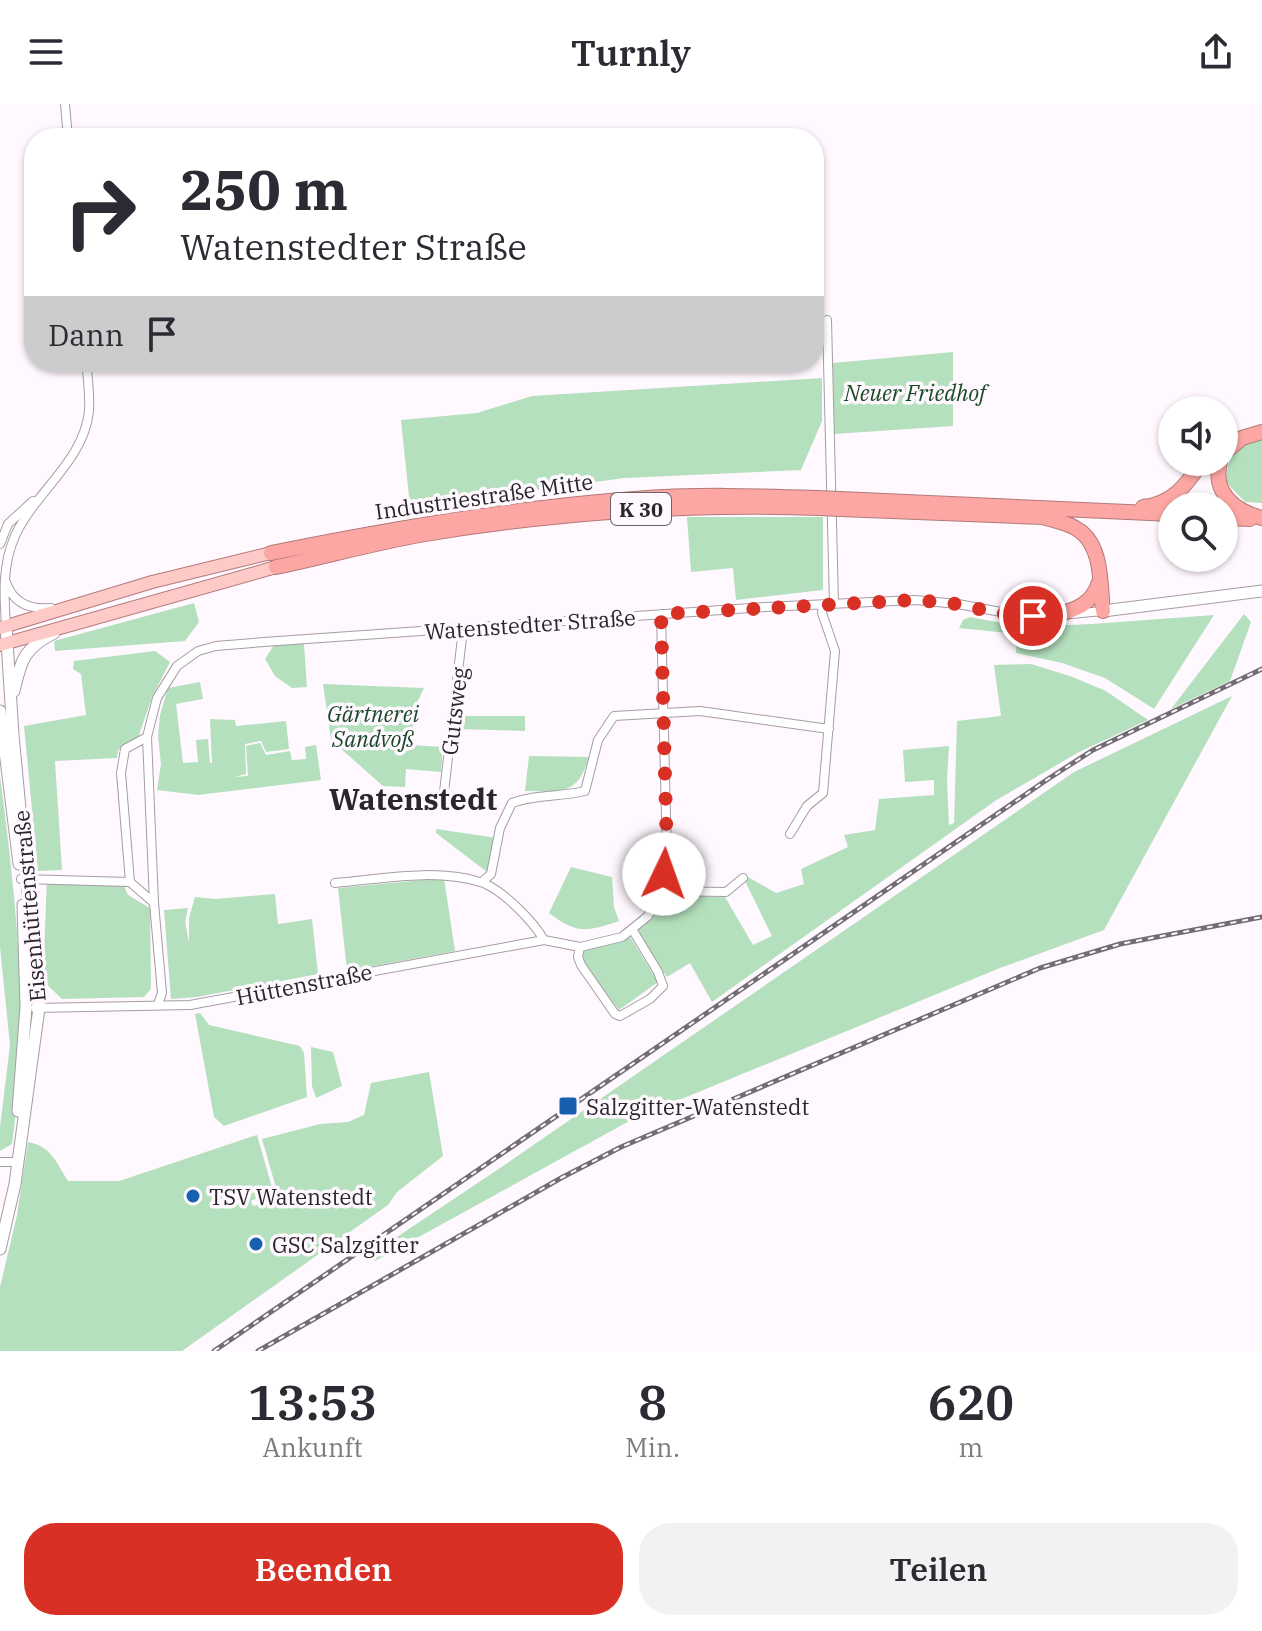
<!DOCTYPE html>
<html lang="de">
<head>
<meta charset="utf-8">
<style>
	body { margin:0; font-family:"IBM Plex Serif",serif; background:#f2f2f3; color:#2b2b33; height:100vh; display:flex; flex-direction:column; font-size:30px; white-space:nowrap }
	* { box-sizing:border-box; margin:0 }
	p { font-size:26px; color:#7c7c81 }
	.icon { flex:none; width:44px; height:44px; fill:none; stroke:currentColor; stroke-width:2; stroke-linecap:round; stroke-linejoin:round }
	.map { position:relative; height:1247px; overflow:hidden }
	.panel { display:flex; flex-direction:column; background:#fff; flex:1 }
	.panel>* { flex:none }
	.top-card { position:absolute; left:24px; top:24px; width:800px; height:244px; border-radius:32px; box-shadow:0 2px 6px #0004; background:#fff; color:#2b2b33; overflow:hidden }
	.tools { position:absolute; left:1158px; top:292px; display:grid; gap:16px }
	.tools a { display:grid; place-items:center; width:80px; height:80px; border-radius:50%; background:#fff; box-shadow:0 2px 6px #0004; font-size:40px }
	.pin { position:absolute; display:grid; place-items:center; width:68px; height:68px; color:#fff; margin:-34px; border:4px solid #fff; border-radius:50%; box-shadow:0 2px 8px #0007 }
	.me { position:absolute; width:88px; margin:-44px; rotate:3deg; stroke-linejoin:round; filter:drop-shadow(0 0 6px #0008) }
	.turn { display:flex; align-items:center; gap:28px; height:168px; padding:0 24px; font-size:36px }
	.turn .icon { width:104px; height:104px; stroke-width:2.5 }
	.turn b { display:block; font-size:56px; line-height:68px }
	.then { display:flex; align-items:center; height:76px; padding:0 24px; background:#0003; gap:16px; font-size:30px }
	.eta { display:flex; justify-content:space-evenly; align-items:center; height:136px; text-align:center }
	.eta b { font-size:48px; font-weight:600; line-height:56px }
	.cta { display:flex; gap:16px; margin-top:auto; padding:16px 24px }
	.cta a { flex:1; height:92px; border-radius:32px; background:#d93025; color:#fff; font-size:32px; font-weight:600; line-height:92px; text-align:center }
	.cta a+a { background:#f2f2f3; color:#2b2b33 }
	header { display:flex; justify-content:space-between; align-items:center; height:104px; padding:0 24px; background:#fff; font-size:36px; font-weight:600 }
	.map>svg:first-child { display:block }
	.green { fill:#b4e0bd }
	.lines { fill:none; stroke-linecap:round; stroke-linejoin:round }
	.street-casing { stroke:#a69ca6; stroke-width:10 }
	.secondary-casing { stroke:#a69ca6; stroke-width:13 }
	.primary-casing { stroke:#b27a79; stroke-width:14 }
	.highway-casing { stroke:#b27a79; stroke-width:16 }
	.street { stroke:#fff; stroke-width:8 }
	.secondary { stroke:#fff; stroke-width:11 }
	.primary { stroke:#fdcac8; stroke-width:12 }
	.highway { stroke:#fca7a3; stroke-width:14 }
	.rail-casing { stroke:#726d72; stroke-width:5 }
	.rail { stroke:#fff8ff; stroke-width:2; stroke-dasharray:6; stroke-linecap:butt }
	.highway-bridge-casing { stroke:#b27a79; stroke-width:16; stroke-linecap:butt }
	.highway-bridge { stroke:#fca7a3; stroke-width:14 }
	.route { stroke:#d93025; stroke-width:14; stroke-dasharray:0 25.2 }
	.poi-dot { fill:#1660af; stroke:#fff8ff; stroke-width:3 }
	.labels { text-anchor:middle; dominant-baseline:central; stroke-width:7; stroke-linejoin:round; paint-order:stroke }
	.shield { fill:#fff8ff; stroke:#6a656a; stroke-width:2 }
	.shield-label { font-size:20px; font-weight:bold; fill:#2a262a }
	.park-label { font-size:22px; font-style:italic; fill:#194a28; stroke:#fff8ff }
	.street-label { font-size:22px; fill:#2a262a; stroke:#fff8ff }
	.poi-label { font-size:22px; fill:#2a262a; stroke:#fff8ff; text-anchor:start }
	.district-label { font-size:30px; font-weight:bold; fill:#2a262a; stroke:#fff8ff }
</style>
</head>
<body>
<header><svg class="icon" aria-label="menu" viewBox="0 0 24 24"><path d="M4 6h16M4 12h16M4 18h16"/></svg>Turnly<svg class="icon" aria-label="share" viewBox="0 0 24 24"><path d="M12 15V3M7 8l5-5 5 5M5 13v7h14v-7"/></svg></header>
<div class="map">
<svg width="1262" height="1247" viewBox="0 0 1262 1247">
	<rect width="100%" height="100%" fill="#fff8ff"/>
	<path class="green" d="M953 248V322L834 330 833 259Z
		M822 274V317L801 366 624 374 415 403 409 393 401 316 477 309 532 292Z
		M1262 330V399L1245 398 1226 378C1228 349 1235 342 1262 330Z
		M687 413H823V486L736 496 733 464 691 468Z
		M194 499 199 518 185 537 55 547 54 537Z
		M1244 510 1251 518 1230 577 1171 605Z
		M1214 511 1154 605 1105 574 1062 559 1016 549 1017 530 959 524 963 516 970 513 1023 523 1092 520Z
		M304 540 307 583 292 584 275 572 265 555 274 541Z
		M155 547 170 558 152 593 138 634 118 646 117 654 55 657 62 766 38 767 24 622 86 611 81 570 73 565 74 557Z
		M1031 560 1070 572 1106 587 1148 616 1079 648 995 697 712 898 690 859 667 873 636 826 666 791 725 793 753 841 772 832 745 777 748 773 776 789 804 780 801 765 848 743 844 731 875 726 879 695 934 691V676L905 678 903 646 949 642 947 676 949 721 954 719 957 617 1001 612 994 561Z
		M200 578 203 595 176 600 183 659 198 658 196 636 208 635 210 659H212L210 615 235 616 236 622 286 617 289 645 266 648 261 637 245 640 246 670 234 673 248 672 246 642 260 639 266 651 290 647 292 656 306 655 305 643 316 641 321 676 198 691 157 686 161 660 158 632 160 611 168 584Z
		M323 580 424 584 415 603 411 641 443 643 441 668 406 665 405 683 383 682 331 636Z
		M1232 592 1104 826 1000 864 633 1015 375 1157 370 1151 506 1060 1074 668Z
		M458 612H525V627L456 625Z
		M529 652 589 653C577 693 561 687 525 687Z
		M0 672C16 796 30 915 12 1040L0 1047V1023L10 941 0 843Z
		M436 725 497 734 490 765 487 768 436 729Z
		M571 763 612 773 614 803 619 817C587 828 576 830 549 809Z
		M47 773 122 777 128 791 150 804 151 885 144 893 62 895 43 877Z
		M444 774 455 847 347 867 338 784Z
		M275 790 278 820 312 815 318 870 197 893 171 895 164 806 188 804 185 818 189 838V814L195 793 215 795Z
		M629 831 658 878 619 906 583 861 580 854 582 845Z
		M200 909 209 921 300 942 304 949 307 993 224 1022 214 1013 195 910Z
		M311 943 333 948 342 982 316 994 312 982Z
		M429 968 443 1052 397 1088 388 1101 182 1247H0V1183L17 1111 28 1038C51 1042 56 1058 68 1077H119L257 1031 273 1087 251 1097 253 1102 279 1094 262 1035 320 1020 348 1018 364 1011 371 979Z"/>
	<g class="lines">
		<g class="street-casing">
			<path id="street" d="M65 0 68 34
				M827 216 834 500
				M0 440 8 420 33 397
				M6 478C13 499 29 506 51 504
				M1071 510 1103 507
				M6 522C4 492 2 461 15 432 35 388 84 357 89 307 90 291 88 274 86 258
				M444 688 463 525
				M790 730 807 702 823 689 835 547 822 509 823 501
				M21 775 130 778 154 799
				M130 778 121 669 125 645 147 633
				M482 778 491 770 500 724 512 699C535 690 561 693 585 687L598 636 614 612 700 607 829 625
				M335 779C382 775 435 764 480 778 501 784 533 817 544 836
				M662 787 726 788 743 774
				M580 843 578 853 581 861 615 910 620 912 650 895 663 882 658 868 632 825
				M158 900 162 889 154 799 147 633 157 594 177 562 198 547 216 542 264 538 765 503 915 496 958 500 1017 511 1054 512
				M35 904 190 901 544 836 580 843 622 833 648 812 662 787 667 752 661 510
				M0 1058H18"/>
		</g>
		<g class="secondary-casing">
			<path id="secondary" d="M1103 507 1262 487
				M14 587C21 556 24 544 54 529
				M0 607 19 760
				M18 1007 26 903 23 801
				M0 1145 15 1080 39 904 13 631 6 522"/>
		</g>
		<g class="primary-casing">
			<path id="primary" d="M0 524 152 478 271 449
				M0 541 276 463"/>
		</g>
		<g class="highway-casing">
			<path id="highway" d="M1224 349 1242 334 1262 328
				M1220 358C1212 389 1235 407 1262 414
				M840 395 1172 410
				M1143 403C1173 400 1186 381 1202 358
				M841 405 1043 413C1055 417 1070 419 1080 427 1103 444 1100 482 1103 507
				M1224 414 1250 415
				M271 449C391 425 512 404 634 395 695 390 756 392 817 394
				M276 463C323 453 371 440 419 431 551 409 684 399 819 404
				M1053 512C1075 506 1092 501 1099 478"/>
		</g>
		<use href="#street" class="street"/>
		<use href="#secondary" class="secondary"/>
		<use href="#primary" class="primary"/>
		<use href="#highway" class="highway"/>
		<g class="rail-casing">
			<path id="rail" d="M214 1247 1048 675 1093 646 1262 565
				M258 1247 561 1074 621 1043 1040 864 1120 840 1262 813"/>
		</g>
		<use href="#rail" class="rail"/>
		<g class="highway-bridge-casing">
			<path id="highway-bridge" d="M817 394 840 395
				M819 404 841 405"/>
		</g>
		<use href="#highway-bridge" class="highway-bridge"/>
	</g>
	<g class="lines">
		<path class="route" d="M664 770 667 752 661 510 915 496 958 500 996 509 1033 512"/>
	</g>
	<g class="poi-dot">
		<rect x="558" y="992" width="20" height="20" rx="4"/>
		<circle cx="193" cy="1092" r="8"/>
		<circle cx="256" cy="1140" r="8"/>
	</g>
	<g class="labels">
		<rect class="shield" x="611" y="389" width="60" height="32" rx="6"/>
		<g class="shield-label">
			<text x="641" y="405">K 30</text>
		</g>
		<g class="park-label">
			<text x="915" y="288">Neuer Friedhof</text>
			<text x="373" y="609">Gärtnerei<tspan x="373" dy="25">Sandvoß</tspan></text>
		</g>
		<g class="street-label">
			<text transform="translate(484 392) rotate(-8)">Industriestraße Mitte</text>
			<text transform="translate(530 520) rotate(-4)">Watenstedter Straße</text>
			<text transform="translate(454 607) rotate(-83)">Gutsweg</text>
			<text transform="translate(29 802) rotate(-95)">Eisenhüttenstraße</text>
			<text transform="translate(304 880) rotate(-11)">Hüttenstraße</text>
		</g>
		<g class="poi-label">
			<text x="586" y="1002">Salzgitter-Watenstedt</text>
			<text x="209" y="1092">TSV Watenstedt</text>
			<text x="272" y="1140">GSC Salzgitter</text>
		</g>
		<g class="district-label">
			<text x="413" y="694">Watenstedt</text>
		</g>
	</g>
</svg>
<div class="tools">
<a><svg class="icon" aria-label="sound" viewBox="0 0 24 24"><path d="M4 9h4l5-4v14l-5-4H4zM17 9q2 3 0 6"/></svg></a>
<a><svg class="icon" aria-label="search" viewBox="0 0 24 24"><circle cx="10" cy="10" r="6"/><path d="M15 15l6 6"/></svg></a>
</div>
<div class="pin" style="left:1033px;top:512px;background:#d93025"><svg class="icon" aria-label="arrive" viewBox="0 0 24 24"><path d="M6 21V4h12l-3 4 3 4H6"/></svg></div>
<svg class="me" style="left:664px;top:770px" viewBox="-20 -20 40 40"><circle r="19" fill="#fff"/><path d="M0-13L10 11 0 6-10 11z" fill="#d93025"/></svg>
<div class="top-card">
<div class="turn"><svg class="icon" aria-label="right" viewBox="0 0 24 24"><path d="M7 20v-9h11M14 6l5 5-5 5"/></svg><div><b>250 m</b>Watenstedter Straße</div></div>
<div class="then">Dann<svg class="icon" aria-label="arrive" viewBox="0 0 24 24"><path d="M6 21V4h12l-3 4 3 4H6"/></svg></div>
</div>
</div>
<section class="panel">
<div class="eta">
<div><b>13:53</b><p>Ankunft</p></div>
<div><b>8</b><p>Min.</p></div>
<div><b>620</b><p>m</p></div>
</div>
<div class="cta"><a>Beenden</a><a>Teilen</a></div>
</section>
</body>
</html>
